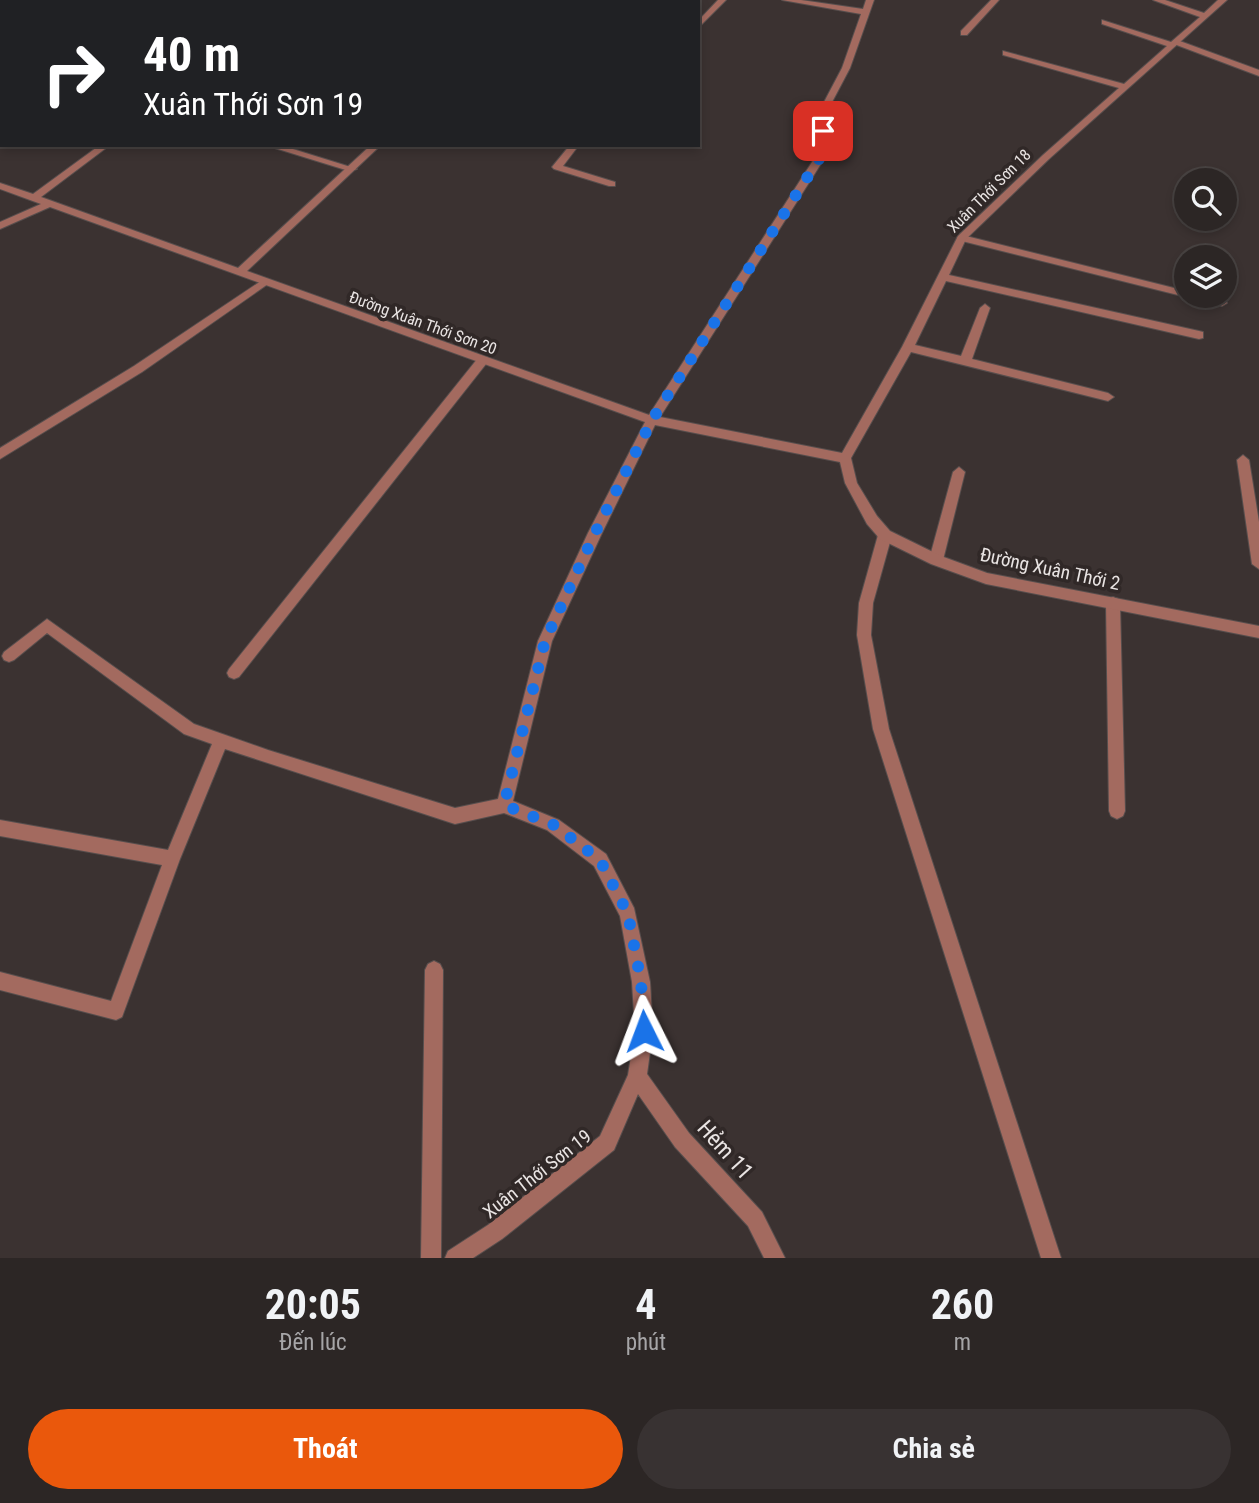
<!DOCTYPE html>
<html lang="vi">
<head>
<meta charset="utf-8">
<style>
	body { margin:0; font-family:"Roboto Condensed",sans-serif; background:#383232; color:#f1f3f6; height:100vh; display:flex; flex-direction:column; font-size:26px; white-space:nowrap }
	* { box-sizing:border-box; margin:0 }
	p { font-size:23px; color:#a6a5a7 }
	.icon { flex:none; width:38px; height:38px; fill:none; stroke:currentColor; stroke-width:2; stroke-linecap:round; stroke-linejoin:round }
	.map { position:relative; height:1258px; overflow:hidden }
	.drawer { display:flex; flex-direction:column; background:#2c2625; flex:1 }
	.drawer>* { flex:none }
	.top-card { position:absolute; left:0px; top:0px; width:700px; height:147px; box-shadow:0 4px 10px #0003,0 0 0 2px #484342; background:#202124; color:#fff; overflow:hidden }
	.controls { position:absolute; left:1174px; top:168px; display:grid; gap:14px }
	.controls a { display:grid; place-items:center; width:63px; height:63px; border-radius:50%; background:#2c2625; box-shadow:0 4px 10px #0003,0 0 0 2px #484342; font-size:35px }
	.pin { position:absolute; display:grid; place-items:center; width:60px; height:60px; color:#fff; margin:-30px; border-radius:14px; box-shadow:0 4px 10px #0006 }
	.me { position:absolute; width:77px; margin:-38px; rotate:357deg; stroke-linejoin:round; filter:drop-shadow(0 0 5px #0008) }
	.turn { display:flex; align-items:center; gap:24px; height:147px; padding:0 28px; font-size:32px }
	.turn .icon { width:91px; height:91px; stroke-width:2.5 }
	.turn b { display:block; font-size:49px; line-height:60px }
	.eta { display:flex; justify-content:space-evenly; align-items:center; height:119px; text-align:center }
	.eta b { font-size:42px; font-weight:700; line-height:49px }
	.action { display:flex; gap:14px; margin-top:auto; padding:14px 28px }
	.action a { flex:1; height:80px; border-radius:42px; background:#ea580c; color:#fff; font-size:28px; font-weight:700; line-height:80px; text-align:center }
	.action a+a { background:#383232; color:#f1f3f6 }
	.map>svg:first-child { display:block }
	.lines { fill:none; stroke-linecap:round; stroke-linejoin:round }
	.service-casing { stroke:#574e4d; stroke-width:2 }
	.minor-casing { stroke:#574e4d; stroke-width:2 }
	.tertiary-casing { stroke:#574e4d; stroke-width:2 }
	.service { fill:#a36a5f; fill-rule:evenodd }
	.minor { fill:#a36a5f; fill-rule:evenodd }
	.tertiary { fill:#a36a5f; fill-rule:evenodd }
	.route { stroke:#1a73e8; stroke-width:12; stroke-dasharray:0 21.6 }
	.labels { text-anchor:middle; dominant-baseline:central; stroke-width:7; stroke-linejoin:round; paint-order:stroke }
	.far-street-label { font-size:16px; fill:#e9e4e3; stroke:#302827 }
	.street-label { font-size:19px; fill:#e9e4e3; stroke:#302827 }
	.near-street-label { font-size:23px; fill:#e9e4e3; stroke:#302827 }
</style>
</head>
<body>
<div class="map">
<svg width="1259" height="1258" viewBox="0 0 1259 1258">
	<rect width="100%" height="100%" fill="#3b3231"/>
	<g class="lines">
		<g class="service-casing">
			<path id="service" d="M1177 40 1259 70V76L1174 44V40Z
				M265 145H280L357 169 349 171Z
				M962 235 1186 291V296H1206L1226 301 1227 303 1222 306 958 240 957 238Z
				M264 279 269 282 268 284 142 372 0 459V448L134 366Z
				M482 357 488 361 486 364 239 677 234 679 229 677 227 673 229 669 478 358Z
				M959 467 965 472 943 560 936 565 929 560 953 472Z
				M885 530 892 535 873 603 871 635 889 729 1061 1258H1041L873 729 857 635 859 603 878 535Z
				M1113 597 1118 599 1120 603 1125 811 1123 816 1117 819 1111 816 1109 811 1106 603 1108 599Z"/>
		</g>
		<g class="minor-casing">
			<path id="minor" d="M308 0H316L306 2Z
				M718 0H726L698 28V21Z
				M782 0H801L863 9 866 0H874L850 68 831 104 824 159 660 417 842 453 902 347 958 236 1043 155 1119 88 1003 55V51L1124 84 1167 46 1102 24V20L1171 42 1200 17 1153 0H1165L1204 13 1218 0H1227L1049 159 966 239 949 275 1199 331 1203 332V338L1199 339 946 281 915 345 961 356 980 308 985 304 990 308 972 359 1108 393 1114 397 1108 401 911 352 851 458 857 483 877 516 890 531 941 556 987 573 1259 626V638L986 584 931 564 880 539 867 524 845 483 840 462 655 425 602 533 552 641 513 801 559 820 606 854 634 908 650 982 653 1031 647 1074 689 1133 762 1212 785 1258H764L748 1226 675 1147 638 1094 614 1150 502 1239 473 1258H445L448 1251 488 1225 600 1136 628 1075 635 1031 632 982 620 916 594 866 547 830 504 813 455 824 225 749 180 859 122 1017 116 1020 0 990V972L111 1001 162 865 0 836V820L168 850 212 744 184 734 47 633 14 660 9 662 4 660 2 656 4 652 47 619 194 724 268 750 455 808 498 799 538 641 588 533 645 422 50 207 0 229V222L41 204 0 189V183L33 194 100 145H110L41 197 238 268 371 145H381L247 271 649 415 814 159 823 104 842 68 861 14Z
				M991 0H999L967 35H961V31Z
				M570 145H579L563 166 615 182V186H609L554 169 552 167Z
				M1243 455 1249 460 1259 522V569L1252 564 1237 460Z
				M434 961 440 964 443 970 441 1258H421L425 970 428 964Z"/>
		</g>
		<g class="tertiary-casing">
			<path id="tertiary" d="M71 0H81L80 2Z
				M0 43H2L0 48Z"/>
		</g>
		<use href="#service" class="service"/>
		<use href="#minor" class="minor"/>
		<use href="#tertiary" class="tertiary"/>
	</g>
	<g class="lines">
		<path class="route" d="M644 1031 641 982 628 914 600 860 554 825 504 805 545 641 595 533 652 420 819 159 823 131"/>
	</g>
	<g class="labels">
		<g class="far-street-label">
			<text transform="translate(989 191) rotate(-45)">Xuân Thới Sơn 18</text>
			<text transform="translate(423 323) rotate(20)">Đường Xuân Thới Sơn 20</text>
		</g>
		<g class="street-label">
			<text transform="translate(1050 569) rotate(12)">Đường Xuân Thới 2</text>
			<text transform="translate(537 1174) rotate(-38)">Xuân Thới Sơn 19</text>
		</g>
		<g class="near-street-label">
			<text transform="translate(725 1150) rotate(48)">Hẻm 11</text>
		</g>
	</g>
</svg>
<div class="controls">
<a><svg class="icon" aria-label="search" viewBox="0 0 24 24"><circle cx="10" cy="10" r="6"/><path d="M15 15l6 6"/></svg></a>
<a><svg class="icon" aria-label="layers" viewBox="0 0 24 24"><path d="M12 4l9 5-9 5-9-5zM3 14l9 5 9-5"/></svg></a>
</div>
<div class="pin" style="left:823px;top:131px;background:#d93025"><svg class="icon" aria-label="arrive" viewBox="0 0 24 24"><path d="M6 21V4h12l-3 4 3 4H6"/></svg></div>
<svg class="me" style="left:644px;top:1031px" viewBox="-20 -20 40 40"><path d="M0-17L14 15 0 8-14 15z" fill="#1a73e8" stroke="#fff" stroke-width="4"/></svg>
<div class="top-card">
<div class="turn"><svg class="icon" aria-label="right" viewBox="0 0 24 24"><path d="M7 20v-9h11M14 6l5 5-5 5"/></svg><div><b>40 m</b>Xuân Thới Sơn 19</div></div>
</div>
</div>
<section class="drawer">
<div class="eta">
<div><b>20:05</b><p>Đến lúc</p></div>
<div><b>4</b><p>phút</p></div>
<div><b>260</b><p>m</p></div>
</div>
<div class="action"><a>Thoát</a><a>Chia sẻ</a></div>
</section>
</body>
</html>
